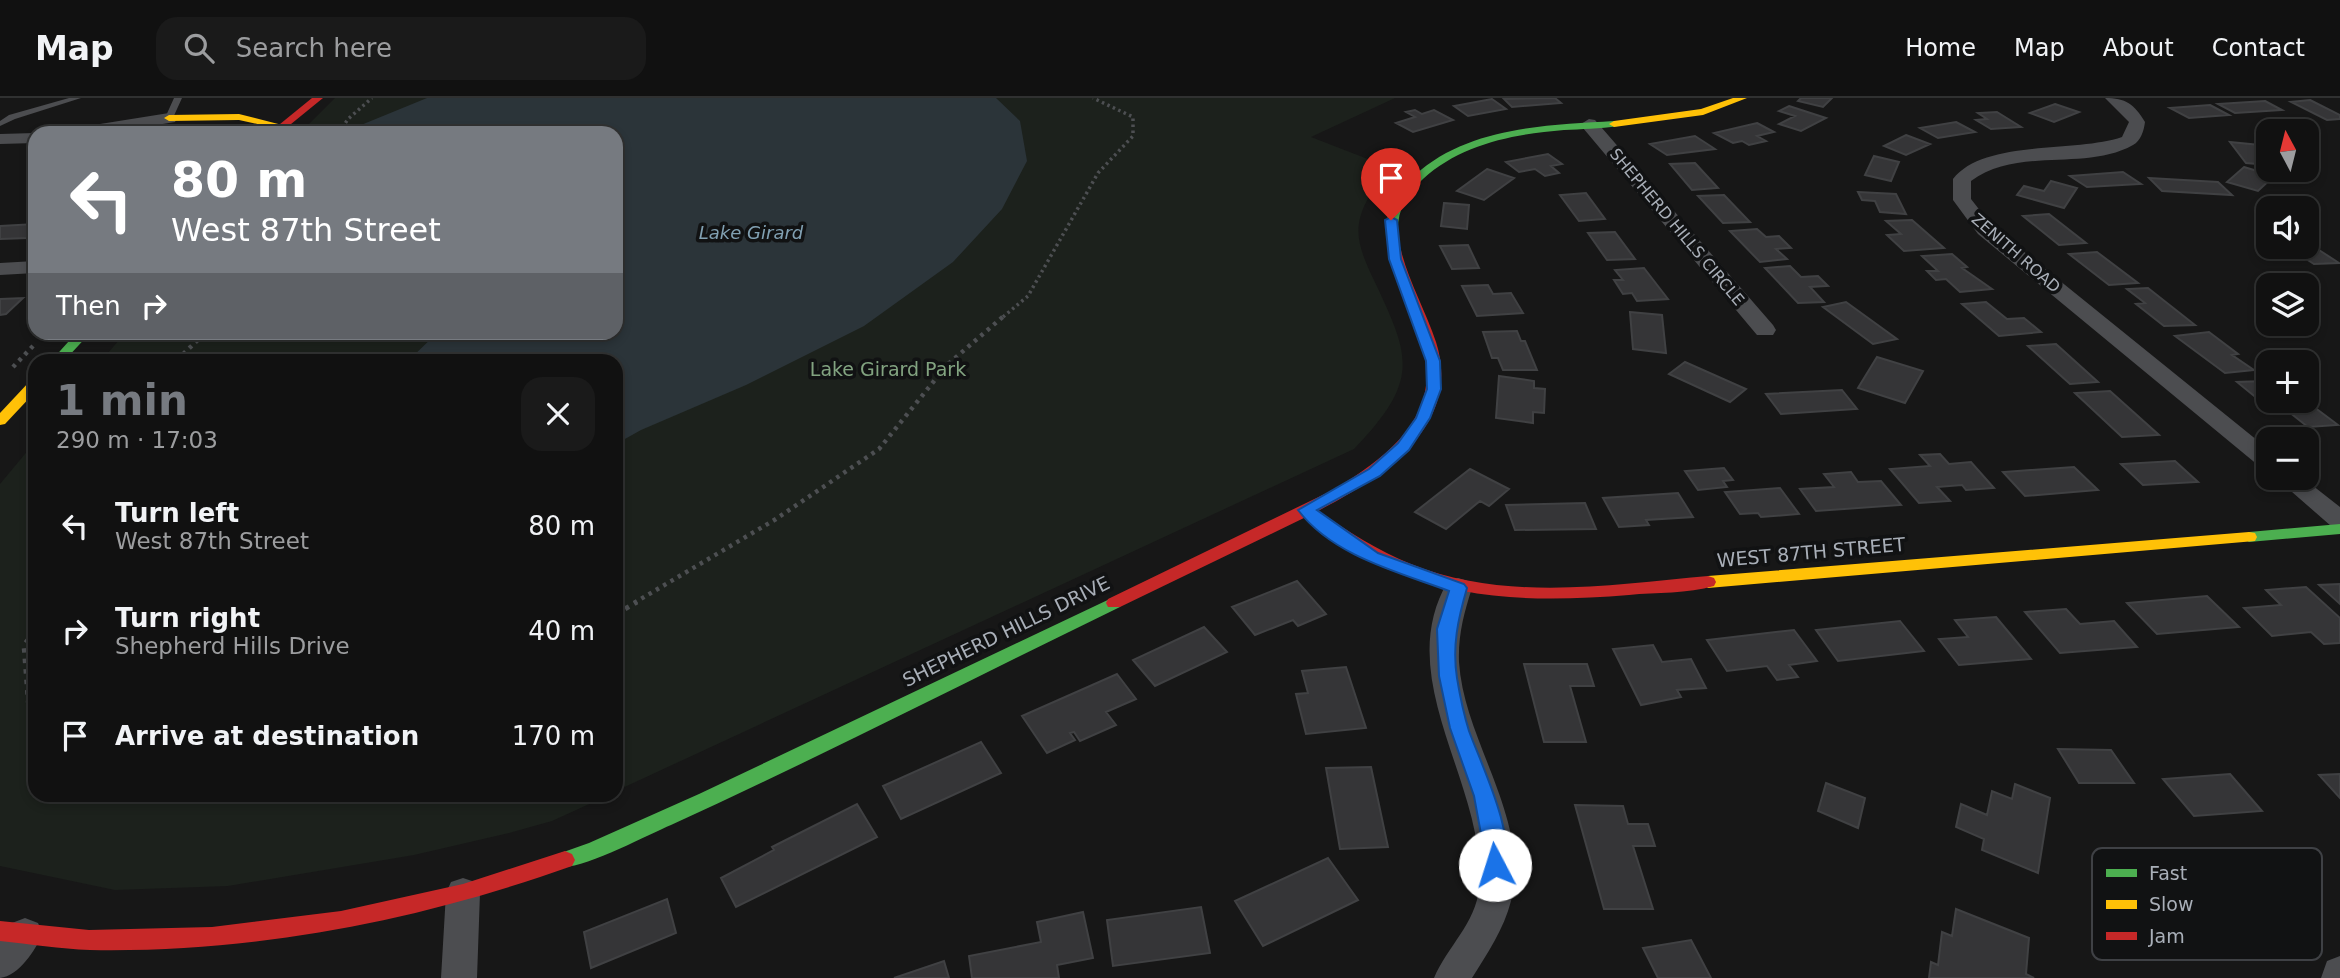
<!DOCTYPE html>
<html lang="en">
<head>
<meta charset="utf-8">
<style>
	body { margin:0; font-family:"DejaVu Sans",sans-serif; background:#1a1a1a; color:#f1f3f6; height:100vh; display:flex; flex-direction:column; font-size:26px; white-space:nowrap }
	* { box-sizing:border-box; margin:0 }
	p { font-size:23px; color:#9c9d9f }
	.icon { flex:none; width:38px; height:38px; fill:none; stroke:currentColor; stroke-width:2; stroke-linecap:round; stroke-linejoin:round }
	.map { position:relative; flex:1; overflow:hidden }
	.side { position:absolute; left:28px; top:256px; width:595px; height:448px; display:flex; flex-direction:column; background:#111; border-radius:21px; box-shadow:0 4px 10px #0003,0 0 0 2px #303131 }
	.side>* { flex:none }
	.banner { position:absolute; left:28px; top:28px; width:595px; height:214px; border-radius:21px; box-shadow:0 4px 10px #0003,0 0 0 2px #303131; background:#767a80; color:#fff; overflow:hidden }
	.needle { width:46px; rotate:353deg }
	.fabs { position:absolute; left:2256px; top:21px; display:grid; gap:14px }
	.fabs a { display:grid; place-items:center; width:63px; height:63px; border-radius:14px; background:#111; box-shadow:0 4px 10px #0003,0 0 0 2px #303131; font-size:35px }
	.pin { position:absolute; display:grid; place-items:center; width:60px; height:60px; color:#fff; margin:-72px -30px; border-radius:50% 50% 50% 0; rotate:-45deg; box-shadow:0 0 7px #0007 }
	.pin .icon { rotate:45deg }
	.me { position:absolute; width:77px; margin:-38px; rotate:355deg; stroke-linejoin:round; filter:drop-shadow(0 0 5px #0008) }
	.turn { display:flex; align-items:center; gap:24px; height:147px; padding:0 28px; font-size:32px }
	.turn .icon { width:91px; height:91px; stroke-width:2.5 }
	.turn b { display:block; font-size:49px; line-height:60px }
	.then { display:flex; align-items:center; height:66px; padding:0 28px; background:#0003; gap:14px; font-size:26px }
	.round { display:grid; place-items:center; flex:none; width:74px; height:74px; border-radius:21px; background:#1a1a1a }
	.headline { display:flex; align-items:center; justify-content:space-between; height:119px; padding:0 28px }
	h1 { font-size:42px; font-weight:700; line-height:52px; color:#767a80 }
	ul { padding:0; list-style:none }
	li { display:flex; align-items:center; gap:21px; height:105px; padding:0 28px }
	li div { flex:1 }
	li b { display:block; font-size:26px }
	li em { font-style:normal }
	header { display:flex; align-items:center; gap:42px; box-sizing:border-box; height:98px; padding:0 35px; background:#111; border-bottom:2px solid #303131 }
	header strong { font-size:33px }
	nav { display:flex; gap:38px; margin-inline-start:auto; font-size:24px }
	.search { width:490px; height:63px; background:#1a1a1a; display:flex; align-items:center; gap:18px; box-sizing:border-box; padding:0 24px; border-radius:21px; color:#9c9d9f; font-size:26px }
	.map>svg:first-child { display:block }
	.green { fill:#1c211c }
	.water { fill:#2b3439 }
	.building { fill:#353537; stroke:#404143; stroke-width:2 }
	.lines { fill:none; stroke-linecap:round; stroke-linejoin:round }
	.path-far2 { stroke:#4d4f52; stroke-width:3.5; stroke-dasharray:2.5 3.5; stroke-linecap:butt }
	.path-far1 { stroke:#4d4f52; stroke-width:4.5; stroke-dasharray:3.5 5; stroke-linecap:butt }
	.path { stroke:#4d4f52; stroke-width:5; stroke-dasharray:4.5 6; stroke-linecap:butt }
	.lane { fill:#4c4d50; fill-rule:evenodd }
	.street { fill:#4c4d50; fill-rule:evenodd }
	.fast { fill:#4caf50; fill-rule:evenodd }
	.slow { fill:#ffc107; fill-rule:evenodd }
	.jam { fill:#c62828; fill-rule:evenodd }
	.route { fill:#1a73e8; stroke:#114b97; stroke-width:2 }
	.labels { text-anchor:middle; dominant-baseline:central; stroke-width:7; stroke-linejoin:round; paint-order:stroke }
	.far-street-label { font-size:16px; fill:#a9afb8; stroke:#111213 }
	.far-water-label { font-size:18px; font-style:italic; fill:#81a0b2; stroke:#111213 }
	.park-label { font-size:19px; fill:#82a380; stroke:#111213 }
	.street-label { font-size:19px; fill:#a9afb8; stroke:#111213 }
	.key { fill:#111213; stroke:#3f4145; stroke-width:2 }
	.key-label { font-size:19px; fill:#a9afb8 }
</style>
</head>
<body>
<header>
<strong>Map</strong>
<div class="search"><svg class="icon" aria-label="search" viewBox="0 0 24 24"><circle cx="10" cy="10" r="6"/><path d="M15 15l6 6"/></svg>Search here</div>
<nav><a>Home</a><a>Map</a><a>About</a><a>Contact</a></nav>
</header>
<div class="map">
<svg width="2340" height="880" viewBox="0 0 2340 880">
	<rect width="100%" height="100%" fill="#171717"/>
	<path class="green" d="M335 0H1395L1311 39 1391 70C1378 86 1365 100 1360 120 1355 140 1363 158 1371 176 1410 258 1422 280 1354 351L616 693V262H102L125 235 616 234V35H300Z
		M35 344V696L609 697 552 723 509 735 414 757 228 788 115 792 0 768V386Z"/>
	<path class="water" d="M427 0H996L1020 23 1027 63 1002 111 953 164 864 228 746 287 641 332 616 346V262H409L437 235 616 234V35H353L361 27Z"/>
	<path class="building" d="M1555 0 1561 5 1512 9 1504 1Z
		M1801 0H1832L1823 9 1798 3Z
		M1492 1 1506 11 1468 18 1454 8Z
		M2310 2 2340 17V21L2327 22 2291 4Z
		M2265 3 2282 12 2235 15 2218 6Z
		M2055 6 2079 14 2054 24 2030 15Z
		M2210 7 2229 17 2189 20 2170 10Z
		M1789 8 1826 20 1801 33 1779 26 1795 18 1779 13Z
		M1415 12 1422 16 1434 12 1453 22 1413 34 1396 25 1415 19 1406 14Z
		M1997 14 2021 29 1991 31 1976 22 1987 21 1978 15Z
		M1956 24 1975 34 1938 40 1920 30Z
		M1757 25 1774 34 1757 38 1766 43 1749 47 1742 43 1733 45 1714 35Z
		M1906 37 1930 46 1906 57 1884 48Z
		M1695 38 1715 51 1667 57 1650 46Z
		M2230 44 2260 47 2268 58V67L2246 65Z
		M1548 56 1562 66 1551 68 1559 75 1545 78 1535 71 1519 74 1506 64Z
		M1874 58 1899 64 1891 83 1865 77Z
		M1695 65 1718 90 1692 92 1670 66Z
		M2244 69 2274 78 2258 93 2227 84Z
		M1487 71 1514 80 1484 102 1457 93Z
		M2123 74 2141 86 2087 89 2070 78Z
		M2149 80 2218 84 2232 97 2162 93Z
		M2051 83 2077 90 2064 110 2017 97 2024 88 2044 93Z
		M1858 94 1896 96 1906 116 1880 114 1875 103 1862 102Z
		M1586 95 1605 121 1579 123 1560 97Z
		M1724 97 1750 124 1723 125 1698 98Z
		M1444 105 1469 107 1467 131 1441 128Z
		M2049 116 2086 145 2059 147 2023 118Z
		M1912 122 1944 150 1904 153 1887 137 1901 136 1886 123Z
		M35 126V133L28 140 0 141V128Z
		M1757 131 1766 139 1779 138 1791 150 1776 151 1787 161 1760 164 1730 133Z
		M1615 134 1635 161 1607 162 1588 135Z
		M1468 147 1479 170 1452 171 1440 148Z
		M2319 152 2339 165 2314 166 2294 153Z
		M2097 154 2138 185 2109 187 2069 156Z
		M1952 156 1967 169 1962 170 1992 191 1960 194 1946 181 1936 182 1927 173H1938L1922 158Z
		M1790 168 1801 179 1818 178 1828 188 1810 189 1824 204 1798 205 1765 170Z
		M1644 170 1668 201 1637 203 1632 195 1623 196 1614 182H1623L1615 172Z
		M1488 187 1493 196 1511 195 1523 215 1477 218 1462 188Z
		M2148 190 2195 227 2164 228 2136 206 2145 205 2127 191Z
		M23 200 6 216 0 217V201Z
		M1846 204 1897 241 1873 246 1823 209Z
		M1986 204 2007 221 2024 220 2041 234 1999 238 1962 206Z
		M1630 214 1662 217 1666 255 1633 251Z
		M1517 233 1521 243H1525L1537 272H1503L1498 260H1492L1483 234Z
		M2209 234 2238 256 2232 257 2254 272 2225 275 2175 238Z
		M2056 246 2098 284 2070 286 2028 248Z
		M1877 259 1923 273 1905 305 1858 290Z
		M1685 264 1746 291 1730 304 1669 276Z
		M1499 278 1534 283V290L1545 291 1544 315 1533 314V325L1496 320Z
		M2265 283 2268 303H2292L2301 310 2314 309 2338 327 2308 329 2289 314 2275 315 2237 284Z
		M1842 292 1857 311 1781 316 1766 296Z
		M2110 293 2159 337 2122 339 2075 295Z
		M1940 356 1949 366 1971 364 1994 390 1966 392 1962 387 1937 389 1950 403 1919 405 1890 371 1930 368 1920 357Z
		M2175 363 2198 384 2143 387 2121 366Z
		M2074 369 2098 392 2025 398 2003 374Z
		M1724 370 1733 382 1723 383 1727 389 1698 392 1685 373Z
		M1470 371 1509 391 1489 408 1480 403 1446 431 1415 414Z
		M1851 374 1858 384 1881 383 1901 407 1816 413 1800 391 1834 389 1824 376Z
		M1780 390 1799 416 1761 419 1758 415 1740 416 1725 394Z
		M1678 395 1693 419 1646 422 1649 427 1619 429 1603 400Z
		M1585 405 1596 431 1515 432 1506 407Z
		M1297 483 1326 516 1298 528 1293 522 1255 537 1232 509Z
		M2340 486V506L2319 487Z
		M2306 489 2340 520V545L2324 546 2311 534 2272 538 2244 510 2281 507 2266 492Z
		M2207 498 2239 529 2157 536 2127 505Z
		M2066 511 2080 526 2114 523 2137 549 2060 555 2025 514Z
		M1996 519 2031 561 1959 567 1939 541 1968 539 1955 522Z
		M1900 523 1924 553 1838 563 1816 532Z
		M1204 529 1227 554 1155 588 1133 562Z
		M1794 532 1817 563 1789 567 1798 579 1777 582 1767 568 1727 573 1707 542Z
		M1653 547 1662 564 1691 561 1706 590 1677 592 1681 599 1641 607 1613 551Z
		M1524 566H1587L1594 588H1570L1586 644H1544Z
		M1346 569 1366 630 1306 636 1296 596 1308 595 1302 573Z
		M1117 576 1136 601 1106 614 1116 627 1080 643 1074 634 1070 635 1075 642 1047 655 1022 618Z
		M981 644 1001 675 901 721 883 688Z
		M2058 651 2111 652 2134 685H2079Z
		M1371 669 1388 749 1340 751 1326 670Z
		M2230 676 2262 713 2194 718 2163 681Z
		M2340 676V700L2319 677Z
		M1826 685 1865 700 1858 730 1818 713Z
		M2015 686 2050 700 2038 775 1982 752 1984 741 1956 729 1961 706 1987 717 1992 693 2012 701Z
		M857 706 877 739 736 809 721 780 774 752 772 749Z
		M1575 707 1623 708 1628 726H1648L1655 748H1633L1653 811H1604Z
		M1328 760 1358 802 1263 848 1235 803Z
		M667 801 676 835 591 870 584 834Z
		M1201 809 1210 855 1113 868 1107 822Z
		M1956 811 2029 840 2026 876 2034 880H1929L1931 864 1938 867 1942 834 1952 838Z
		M1083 814 1093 860 1057 867 1059 880H972L969 858 1041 844 1037 824Z
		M1691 842 1711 880H1658L1643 850Z
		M944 863 949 880H894Z"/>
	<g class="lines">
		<path class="path-far2" d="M339 35 348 21 372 0
			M1003 219 1028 198 1098 75 1133 38V19L1093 0"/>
		<path class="path-far1" d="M177 262 206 234
			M13 269 34 247
			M634 505 776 421 879 351 947 267 1005 217"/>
		<path class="path" d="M616 516 637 504
			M35 533 24 547 29 612 35 618"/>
		<path class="lane" d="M69 0H81L15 21 0 28V23L9 17Z
			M174 0H182L172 22H166L165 20Z"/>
		<path class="street" d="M2105 0C2126 0 2134 6 2145 24 2144 32 2141 43 2133 47 2085 74 2018 48 1971 83V101L1992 128 2268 351V371L2259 368 1978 136 1953 102V81C1984 41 2076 55 2122 39L2129 24Z
			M169 15 177 20 175 24 107 35H67L75 30Z
			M1589 21 1595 22 1773 227 1776 232 1773 237H1757L1583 30 1581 26Z
			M35 35V45L0 46V36Z
			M35 163V175L0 177V165Z
			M2276 380H2303L2340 409V431L2331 428Z
			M1458 480 1468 483 1472 490C1464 515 1458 537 1459 564 1464 644 1531 721 1511 803 1504 831 1487 856 1472 880H1434C1447 849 1476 825 1479 790 1488 688 1390 582 1448 483Z
			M463 780 475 784 480 795 477 880H441L446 795 451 784Z
			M25 820 38 825 43 836C35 852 19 878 0 880V839L12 825Z
			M2340 858V880H2321L2327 863Z"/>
		<path class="fast" d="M1614 23 1619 26 1618 28C1600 31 1581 31 1564 32 1514 36 1461 46 1423 81 1406 97 1396 114 1398 138L1392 141 1386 138C1385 112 1397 94 1415 77 1468 29 1546 27 1614 23Z
			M77 234H91L65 262H52Z
			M2340 426V436L2249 444 2241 439 2249 434Z
			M1114 499 1120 501 1122 505 1120 509C970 582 822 658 671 727 649 736 577 775 558 768L555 762 558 756 589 745 699 696Z"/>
		<path class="slow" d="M1733 0H1747L1703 17 1614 29 1609 26 1614 23 1701 11Z
			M239 16 286 28 281 31 239 22 169 23 164 20 169 17Z
			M35 282V294L5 326 0 327V315L30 283Z
			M2249 434 2255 435 2257 439 2255 443 1708 490 1700 484 1708 478Z"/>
		<path class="jam" d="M312 0H323L280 35H269Z
			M1392 135 1398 138C1404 176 1424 208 1436 244 1463 328 1381 380 1318 413 1348 433 1378 453 1411 466 1505 504 1610 487 1708 478L1714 480 1716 484 1714 488C1688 496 1656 494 1629 497 1552 503 1471 505 1398 473 1365 459 1336 439 1306 419L1120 509H1108L1106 505 1108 501 1335 391C1396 353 1447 312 1419 234 1408 201 1392 173 1386 138Z
			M565 753 572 756 575 762 572 768C418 823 254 855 90 852 60 851 30 846 0 843V823L89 832 212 829 341 813 463 786Z"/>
	</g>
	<path class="route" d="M1391 119 1397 122 1401 161 1440 263 1441 291 1430 320 1409 352 1380 378 1317 412 1378 455 1464 486 1467 490C1458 521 1452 548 1457 580 1460 598 1464 617 1469 633 1481 666 1518 741 1503 774L1495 776 1488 774 1474 698 1450 630 1439 578 1437 531 1449 493C1398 474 1333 458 1298 412L1369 371 1398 345 1416 320 1427 291 1426 263 1389 161 1385 122Z"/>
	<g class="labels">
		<g class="far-street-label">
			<text transform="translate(1677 129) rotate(50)">SHEPHERD HILLS CIRCLE</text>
			<text transform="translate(2016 155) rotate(41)">ZENITH ROAD</text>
		</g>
		<g class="far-water-label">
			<text x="751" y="134">Lake Girard</text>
		</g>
		<g class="park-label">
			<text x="888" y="271">Lake Girard Park</text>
		</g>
		<g class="street-label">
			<text transform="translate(1811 454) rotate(-5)">WEST 87TH STREET</text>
			<text transform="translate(1006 533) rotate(-26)">SHEPHERD HILLS DRIVE</text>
		</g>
	</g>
	<rect x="2092" y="750" width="230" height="112" rx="10" class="key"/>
	<rect x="2106" y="771" width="31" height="8" fill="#4caf50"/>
	<rect x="2106" y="802" width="31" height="9" fill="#ffc107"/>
	<rect x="2106" y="834" width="31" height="8" fill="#c62828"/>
	<g class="key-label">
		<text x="2149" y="782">Fast</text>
		<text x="2149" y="813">Slow</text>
		<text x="2149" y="845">Jam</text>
	</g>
</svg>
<div class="fabs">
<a><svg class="needle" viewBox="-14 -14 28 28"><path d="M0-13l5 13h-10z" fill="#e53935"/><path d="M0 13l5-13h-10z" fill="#9c9d9f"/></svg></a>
<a><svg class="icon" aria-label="sound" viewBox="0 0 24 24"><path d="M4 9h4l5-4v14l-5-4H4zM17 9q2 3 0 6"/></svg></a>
<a><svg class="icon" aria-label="layers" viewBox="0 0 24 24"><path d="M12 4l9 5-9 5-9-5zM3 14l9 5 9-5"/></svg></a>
<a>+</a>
<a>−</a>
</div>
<div class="pin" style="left:1391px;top:122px;background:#d93025"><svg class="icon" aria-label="arrive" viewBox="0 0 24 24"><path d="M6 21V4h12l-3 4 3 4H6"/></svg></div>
<svg class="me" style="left:1495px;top:767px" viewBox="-20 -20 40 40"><circle r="19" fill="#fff"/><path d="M0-13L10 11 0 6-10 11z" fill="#1a73e8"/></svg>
<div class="banner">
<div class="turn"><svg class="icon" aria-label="left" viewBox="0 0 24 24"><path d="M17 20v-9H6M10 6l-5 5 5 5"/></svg><div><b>80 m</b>West 87th Street</div></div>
<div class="then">Then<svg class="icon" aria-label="right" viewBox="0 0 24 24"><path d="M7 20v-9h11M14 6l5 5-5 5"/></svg></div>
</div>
<section class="side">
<div class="headline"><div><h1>1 min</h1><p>290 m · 17:03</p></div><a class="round"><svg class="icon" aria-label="close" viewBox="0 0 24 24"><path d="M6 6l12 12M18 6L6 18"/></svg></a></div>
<ul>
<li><svg class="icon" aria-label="left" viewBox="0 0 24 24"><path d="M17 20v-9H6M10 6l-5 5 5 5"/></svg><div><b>Turn left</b><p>West 87th Street</p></div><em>80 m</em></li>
<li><svg class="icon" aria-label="right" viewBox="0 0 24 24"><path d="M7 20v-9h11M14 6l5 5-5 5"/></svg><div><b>Turn right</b><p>Shepherd Hills Drive</p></div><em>40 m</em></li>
<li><svg class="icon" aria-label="arrive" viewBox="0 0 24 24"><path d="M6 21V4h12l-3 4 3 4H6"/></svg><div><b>Arrive at destination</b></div><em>170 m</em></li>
</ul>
</section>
</div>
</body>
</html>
